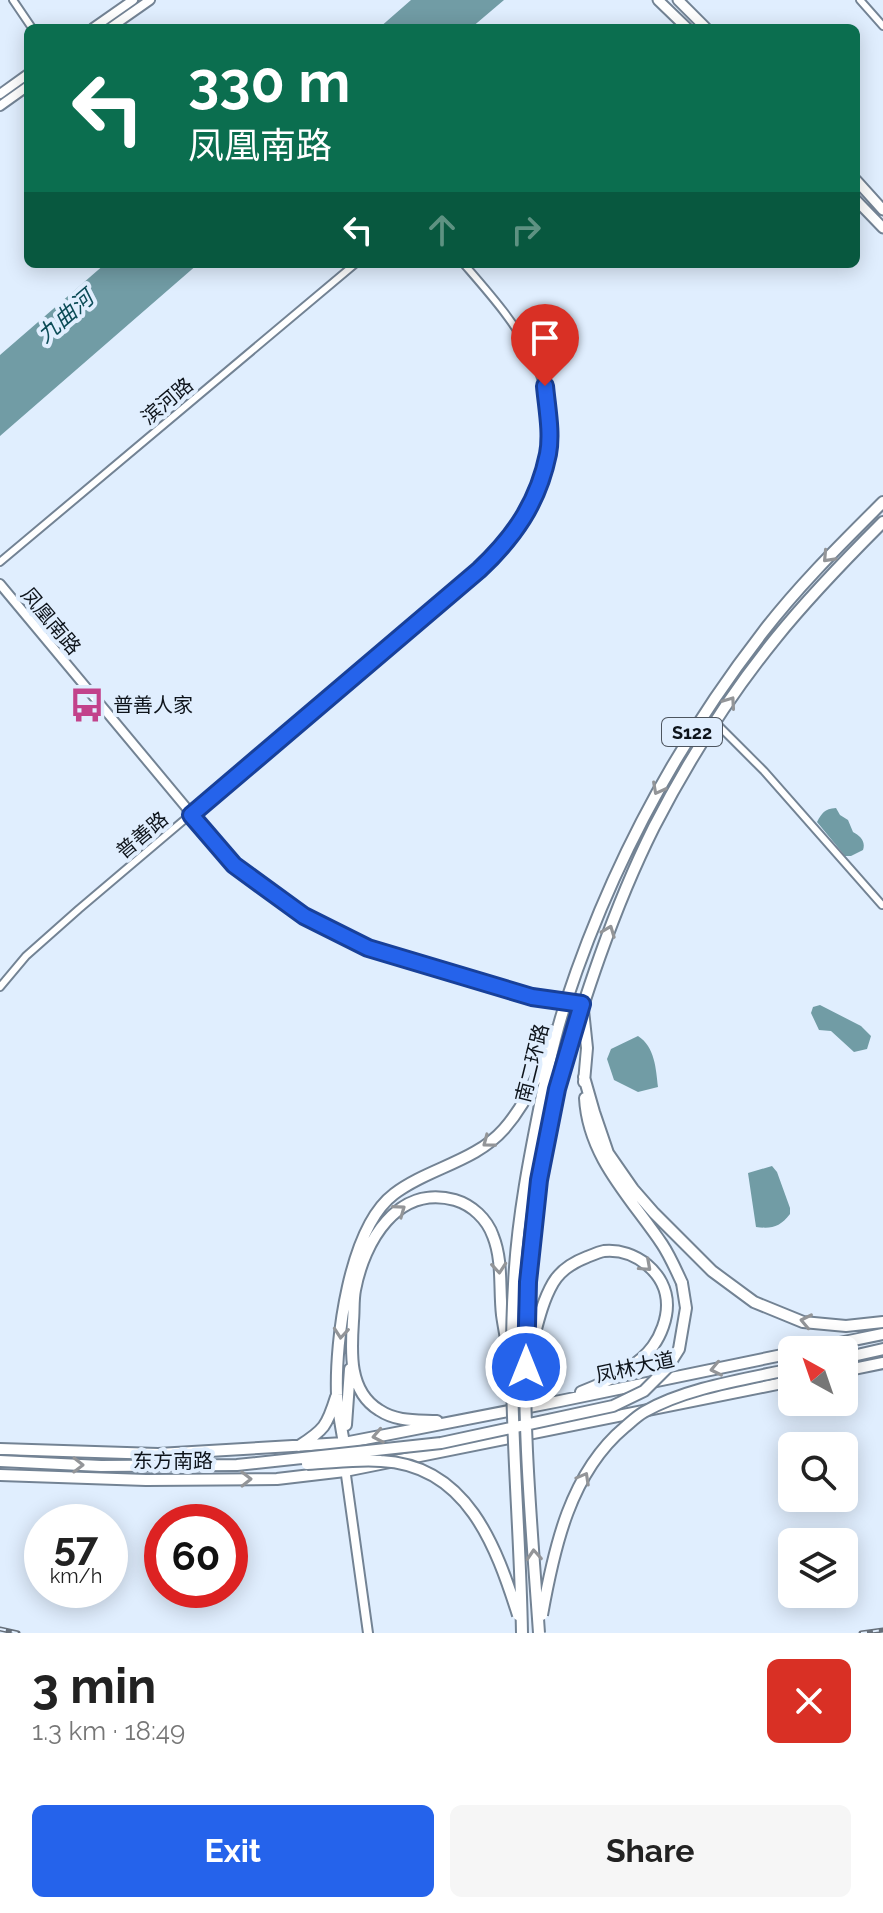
<!DOCTYPE html>
<html lang="en">
<head>
<meta charset="utf-8">
<style>
	body { margin:0; font-family:Raleway,"Noto Sans SC",sans-serif; background:#f6f6f6; color:#222; height:100vh; display:flex; flex-direction:column; font-size:30px; white-space:nowrap }
	* { box-sizing:border-box; margin:0 }
	p { font-size:26px; color:#767676 }
	.icon { flex:none; width:44px; height:44px; fill:none; stroke:currentColor; stroke-width:2; stroke-linecap:round; stroke-linejoin:round }
	.map { position:relative; height:1633px; overflow:hidden }
	.details { display:flex; flex-direction:column; background:#fff; flex:1 }
	.details>* { flex:none }
	.top-card { position:absolute; left:24px; top:24px; width:836px; height:244px; border-radius:12px; box-shadow:0 4px 20px #0003; background:#0b6e4f; color:#fff; overflow:hidden }
	.needle { width:52px; rotate:320deg }
	.buttons { position:absolute; left:778px; top:1336px; display:grid; gap:16px }
	.buttons a { display:grid; place-items:center; width:80px; height:80px; border-radius:12px; background:#fff; box-shadow:0 4px 20px #0003; font-size:40px }
	.speed { position:absolute; left:24px; top:1504px; display:flex; gap:16px; font-size:40px; font-weight:700; text-align:center }
	.speed>* { display:grid; place-content:center; width:104px; height:104px; border-radius:50%; background:#fff; box-shadow:0 4px 20px #0003; line-height:1 }
	.speed small { font-size:20px; font-weight:400 }
	.speed .limit { border:12px solid #d22; background:#fff; color:#111 }
	.pin { position:absolute; display:grid; place-items:center; width:68px; height:68px; color:#fff; margin:-82px -34px; border-radius:50% 50% 50% 0; rotate:-45deg; box-shadow:0 0 8px #0007 }
	.pin .icon { rotate:45deg }
	.me { position:absolute; width:88px; margin:-44px; rotate:0deg; stroke-linejoin:round; filter:drop-shadow(0 0 6px #0008) }
	.turn { display:flex; align-items:center; gap:28px; height:168px; padding:0 32px; font-size:36px }
	.turn .icon { width:104px; height:104px; stroke-width:2.5 }
	.turn b { display:block; font-size:56px; line-height:68px }
	.lanes { display:flex; align-items:center; height:76px; padding:0 32px; background:#0003; justify-content:center; gap:40px; direction:ltr }
	.lanes .off { opacity:.35 }
	.round { display:grid; place-items:center; flex:none; width:84px; height:84px; border-radius:12px; background:#f6f6f6 }
	.headline { display:flex; align-items:center; justify-content:space-between; height:136px; padding:0 32px }
	h1 { font-size:48px; font-weight:700; line-height:60px }
	.button { display:flex; gap:16px; margin-top:auto; padding:16px 32px }
	.button a { flex:1; height:92px; border-radius:12px; background:#2563eb; color:#fff; font-size:32px; font-weight:700; line-height:92px; text-align:center }
	.button a+a { background:#f6f6f6; color:#222 }
	.map>svg:first-child { display:block }
	.water { fill:#719ca5 }
	.lines { fill:none; stroke-linecap:round; stroke-linejoin:round }
	.minor-casing { stroke:#738394; stroke-width:10 }
	.tertiary-casing { stroke:#738394; stroke-width:12 }
	.secondary-casing { stroke:#738394; stroke-width:13 }
	.primary-casing { stroke:#738394; stroke-width:14 }
	.minor { stroke:#fff; stroke-width:6 }
	.tertiary { stroke:#fff; stroke-width:8 }
	.secondary { stroke:#fff; stroke-width:9 }
	.primary { stroke:#fff; stroke-width:10 }
	.rail-casing { stroke:#666f7a; stroke-width:5 }
	.rail { stroke:#e0eefe; stroke-width:2; stroke-dasharray:6; stroke-linecap:butt }
	.primary-bridge-casing { stroke:#738394; stroke-width:14; stroke-linecap:butt }
	.primary-bridge { stroke:#fff; stroke-width:10 }
	.oneway { stroke:#939598 }
	.route-casing { stroke:#184099; stroke-width:20 }
	.route { stroke:#2563eb; stroke-width:14 }
	.labels { text-anchor:middle; dominant-baseline:central; stroke-width:8; stroke-linejoin:round; paint-order:stroke }
	.shield { fill:#e0eefe; stroke:#4d555f; stroke-width:2 }
	.shield-label { font-size:18px; font-weight:bold; fill:#0e141b }
	.street-label { font-size:20px; fill:#0e141b; stroke:#e0eefe }
	.poi-label { font-size:20px; fill:#0e141b; stroke:#e0eefe; text-anchor:start }
	.water-label { font-size:22px; font-style:italic; fill:#0c4c57; stroke:#e0eefe }
</style>
</head>
<body>
<div class="map">
<svg width="883" height="1633" viewBox="0 0 883 1633">
	<rect width="100%" height="100%" fill="#e0eefe"/>
	<path class="water" d="M411 0H504L471 28H379Z
		M105 264H198L0 436V355Z
		M836 808 840 815 848 820 853 832C860 836 866 841 863 850L851 856H845L817 822C822 813 824 809 836 808Z
		M820 1005 861 1026 871 1036 867 1049 854 1052 831 1031 819 1030 811 1013 813 1007Z
		M638 1036C655 1047 656 1069 658 1087L638 1092 614 1080 607 1059 611 1049Z
		M772 1166 777 1172 790 1208V1214C780 1227 772 1229 756 1227L748 1173Z"/>
	<g class="lines">
		<g class="minor-casing">
			<path id="minor" d="M13 0 32 28
				M860 0 883 26
				M0 562 355 264
				M716 723 764 771 882 905
				M0 987 26 956 79 909 479 570C496 554 512 539 524 519 552 470 558 410 533 358 516 323 489 293 464 264"/>
		</g>
		<g class="tertiary-casing">
			<path id="tertiary" d="M93 28 133 0
				M110 28 150 0
				M0 94 28 74
				M0 106 28 86
				M0 584 234 865 304 916 368 948 532 997 582 1004
				M345 1468 368 1633"/>
		</g>
		<g class="secondary-casing">
			<path id="secondary" d="M658 0 687 28
				M678 0 706 28
				M856 180 883 210
				M856 200 883 228"/>
		</g>
		<g class="primary-casing">
			<path id="primary" d="M583 1010 587 1048 584 1082
				M584 1077 594 1112 608 1153 633 1189 654 1213 712 1271 754 1302 803 1322 846 1326 883 1322
				M557 1089C584 1000 612 911 654 827 688 761 729 696 776 638 809 597 846 559 883 522
				M543 1090C550 1061 556 1030 566 1002 610 868 677 743 763 632 799 585 842 543 883 502
				M585 1098C588 1157 631 1198 662 1244 670 1256 676 1270 682 1283
				M805 1350 883 1334
				M844 1358 883 1349
				M526 1365C535 1338 539 1307 553 1283 560 1271 574 1262 587 1257 592 1255 599 1252 604 1251 635 1248 667 1273 667 1305 667 1319 661 1335 653 1346 638 1367 604 1383 581 1392
				M844 1371 883 1363
				M437 1421C416 1420 397 1422 379 1410 348 1391 351 1351 353 1321 354 1311 353 1300 355 1290 364 1242 397 1184 455 1200 472 1205 487 1219 493 1236 503 1261 499 1289 502 1315 504 1329 507 1343 509 1357
				M346 1425 350 1369
				M344 1443C341 1427 338 1411 337 1395 335 1341 349 1228 394 1194 428 1168 475 1162 504 1129 519 1112 530 1092 539 1072 544 1058 546 1044 552 1031
				M299 1446C324 1430 327 1426 336 1397
				M0 1449 158 1454 344 1443 560 1401 792 1353
				M0 1475 146 1480 277 1479 345 1471 792 1381"/>
		</g>
		<use href="#minor" class="minor"/>
		<use href="#tertiary" class="tertiary"/>
		<use href="#secondary" class="secondary"/>
		<use href="#primary" class="primary"/>
		<g class="rail-casing">
			<path id="rail" d="M0 1629 18 1633
				M861 1633 883 1630"/>
		</g>
		<use href="#rail" class="rail"/>
		<g class="primary-bridge-casing">
			<path id="primary-bridge" d="M0 1461 101 1466 237 1465 441 1443 613 1406 644 1391 667 1368 679 1349 686 1308 682 1283
				M307 1464C332 1463 357 1459 381 1461 467 1465 496 1546 518 1615
				M542 1615C554 1548 570 1473 625 1427 631 1422 637 1416 644 1412 685 1388 746 1379 792 1369
				M522 1633C520 1516 507 1401 514 1284 517 1219 530 1154 543 1090
				M539 1633C532 1530 522 1427 526 1324 529 1245 542 1167 557 1089"/>
		</g>
		<use href="#primary-bridge" class="primary-bridge"/>
	</g>
	<defs><path id="oneway-chevron" d="M-2-3.5L2.5 0L-2 3.5" fill="none" stroke-width="1.6" stroke-linecap="round" stroke-linejoin="round" transform="scale(2)"/></defs>
	<g class="oneway">
		<use href="#oneway-chevron" transform="translate(828 557) rotate(133)"/>
		<use href="#oneway-chevron" transform="translate(730 702) rotate(-55)"/>
		<use href="#oneway-chevron" transform="translate(658 789) rotate(118)"/>
		<use href="#oneway-chevron" transform="translate(609 931) rotate(-69)"/>
		<use href="#oneway-chevron" transform="translate(488 1142) rotate(143)"/>
		<use href="#oneway-chevron" transform="translate(400 1210) rotate(-36)"/>
		<use href="#oneway-chevron" transform="translate(646 1266) rotate(42)"/>
		<use href="#oneway-chevron" transform="translate(499 1268) rotate(85)"/>
		<use href="#oneway-chevron" transform="translate(806 1321) rotate(-168)"/>
		<use href="#oneway-chevron" transform="translate(341 1333) rotate(95)"/>
		<use href="#oneway-chevron" transform="translate(716 1369) rotate(168)"/>
		<use href="#oneway-chevron" transform="translate(378 1436) rotate(169)"/>
		<use href="#oneway-chevron" transform="translate(78 1465) rotate(1)"/>
		<use href="#oneway-chevron" transform="translate(584 1478) rotate(-61)"/>
		<use href="#oneway-chevron" transform="translate(246 1479) rotate(-1)"/>
		<use href="#oneway-chevron" transform="translate(534 1555) rotate(-94)"/>
	</g>
	<g class="lines">
		<g class="route-casing">
			<path id="route" d="M526 1367 528 1282 539 1180 557 1089 582 1004 532 997 368 948 304 916 234 865 191 815 479 570C514 537 538 503 548 454 552 433 547 408 545 386"/>
		</g>
		<use href="#route" class="route"/>
	</g>
	<defs>
		<g id="bus-bare" transform="scale(2.76)"><path d="M-5-6H5V4H4V6H2V4H-2V6H-4V4H-5ZM-3.5-4V0h7V-4ZM-3.5 1.2v1.5H-2V1.2ZM2 1.2v1.5H3.5V1.2Z" fill="#c2428b" stroke="#e0eefe" stroke-width="2.5" paint-order="stroke"/></g>
	</defs>
	<g fill-rule="evenodd">
		<use href="#bus-bare" x="87" y="705"/>
	</g>
	<g class="labels">
		<rect class="shield" x="662" y="718" width="60" height="28" rx="6"/>
		<g class="shield-label">
			<text x="692" y="732">S122</text>
		</g>
		<g class="street-label">
			<text transform="translate(167 401) rotate(-40)">滨河路</text>
			<text transform="translate(51 621) rotate(50)">凤凰南路</text>
			<text transform="translate(142 835) rotate(-40)">普善路</text>
			<text transform="translate(532 1063) rotate(-76)">南二环路</text>
			<text transform="translate(635 1367) rotate(-12)">凤林大道</text>
			<text x="173" y="1461">东方南路</text>
		</g>
		<g class="poi-label">
			<text x="113" y="705">普善人家</text>
		</g>
		<g class="water-label">
			<text transform="translate(65 316) rotate(-41)">九曲河</text>
		</g>
	</g>
</svg>
<div class="buttons">
<a><svg class="needle" viewBox="-14 -14 28 28"><path d="M0-13l5 13h-10z" fill="#e53935"/><path d="M0 13l5-13h-10z" fill="#767676"/></svg></a>
<a><svg class="icon" aria-label="search" viewBox="0 0 24 24"><circle cx="10" cy="10" r="6"/><path d="M15 15l6 6"/></svg></a>
<a><svg class="icon" aria-label="layers" viewBox="0 0 24 24"><path d="M12 4l9 5-9 5-9-5zM3 14l9 5 9-5"/></svg></a>
</div>
<div class="speed"><div>57<small>km/h</small></div><div class="limit">60</div></div>
<div class="pin" style="left:545px;top:386px;background:#d93025"><svg class="icon" aria-label="arrive" viewBox="0 0 24 24"><path d="M6 21V4h12l-3 4 3 4H6"/></svg></div>
<svg class="me" style="left:526px;top:1367px" viewBox="-20 -20 40 40"><circle r="17" fill="#2563eb" stroke="#fff" stroke-width="3"/><path d="M0-11L8 9 0 5-8 9z" fill="#fff"/></svg>
<div class="top-card">
<div class="turn"><svg class="icon" aria-label="left" viewBox="0 0 24 24"><path d="M17 20v-9H6M10 6l-5 5 5 5"/></svg><div><b>330 m</b>凤凰南路</div></div>
<div class="lanes"><svg class="icon" aria-label="left" viewBox="0 0 24 24"><path d="M17 20v-9H6M10 6l-5 5 5 5"/></svg><svg class="icon off" aria-label="ahead" viewBox="0 0 24 24"><path d="M12 20V5M6 11l6-6 6 6"/></svg><svg class="icon off" aria-label="right" viewBox="0 0 24 24"><path d="M7 20v-9h11M14 6l5 5-5 5"/></svg></div>
</div>
</div>
<section class="details">
<div class="headline"><div><h1>3 min</h1><p>1.3 km · 18:49</p></div><a class="round" style="background:#d93025;color:#fff"><svg class="icon" aria-label="close" viewBox="0 0 24 24"><path d="M6 6l12 12M18 6L6 18"/></svg></a></div>
<div class="button"><a>Exit</a><a>Share</a></div>
</section>
</body>
</html>
